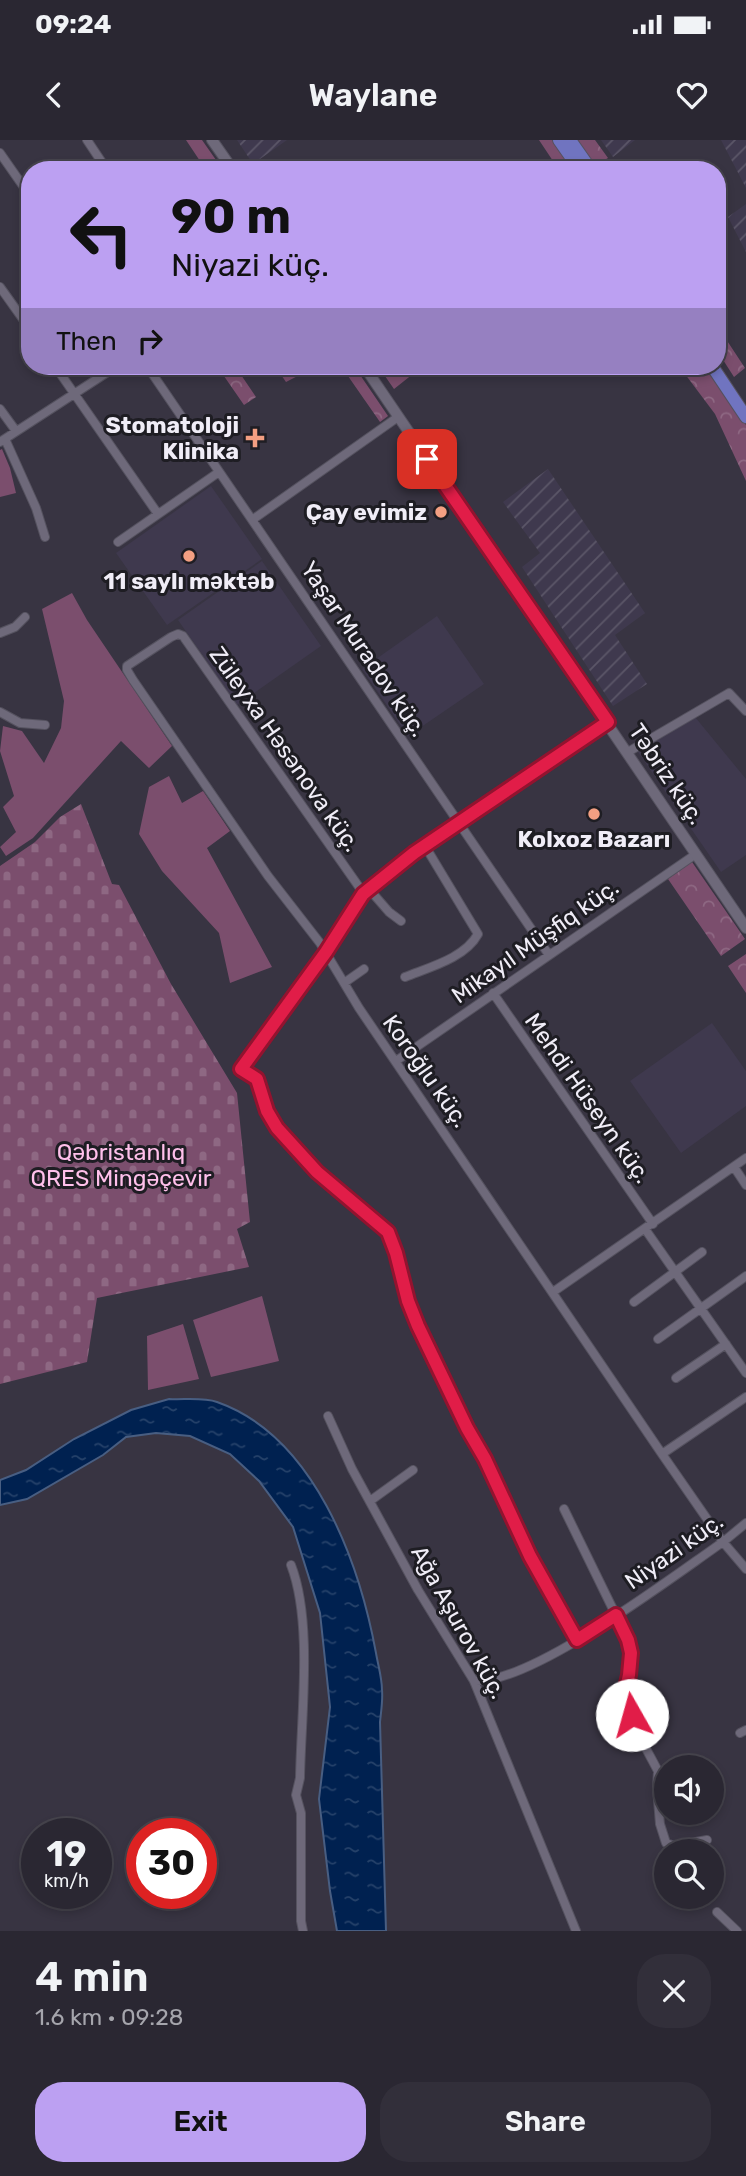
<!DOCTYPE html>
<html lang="en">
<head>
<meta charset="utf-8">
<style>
	body { margin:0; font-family:Rubik,sans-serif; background:#322f3a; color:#f1f3f6; height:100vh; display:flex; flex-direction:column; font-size:26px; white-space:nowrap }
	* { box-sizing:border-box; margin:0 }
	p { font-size:23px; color:#a5a5ac }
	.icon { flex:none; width:38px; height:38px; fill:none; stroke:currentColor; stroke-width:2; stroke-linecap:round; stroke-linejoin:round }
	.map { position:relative; height:1791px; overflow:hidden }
	.side { display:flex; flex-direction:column; background:#2a2732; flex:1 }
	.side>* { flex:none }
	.banner { position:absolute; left:21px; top:21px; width:705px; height:214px; border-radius:28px; box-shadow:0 4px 10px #0003,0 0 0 2px #46444d; background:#bca0f2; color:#111; overflow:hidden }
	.buttons { position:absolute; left:654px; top:1615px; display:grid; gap:14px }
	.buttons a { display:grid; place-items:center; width:70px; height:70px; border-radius:50%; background:#2a2732; box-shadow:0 4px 10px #0003,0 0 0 2px #46444d; font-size:35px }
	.speed { position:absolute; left:21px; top:1678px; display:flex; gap:14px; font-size:35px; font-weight:700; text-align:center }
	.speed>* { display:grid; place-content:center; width:91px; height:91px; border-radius:50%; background:#2a2732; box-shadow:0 4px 10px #0003,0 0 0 2px #46444d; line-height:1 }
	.speed small { font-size:18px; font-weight:400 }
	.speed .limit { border:10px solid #d22; background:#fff; color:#111 }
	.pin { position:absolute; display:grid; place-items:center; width:60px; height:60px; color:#fff; margin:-30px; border-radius:14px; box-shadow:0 4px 10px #0006 }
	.me { position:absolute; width:77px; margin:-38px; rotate:353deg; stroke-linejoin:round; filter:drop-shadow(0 0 5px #0008) }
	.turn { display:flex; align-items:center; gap:24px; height:147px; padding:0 35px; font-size:32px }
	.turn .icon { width:91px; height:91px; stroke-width:2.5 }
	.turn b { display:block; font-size:49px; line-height:60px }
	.then { display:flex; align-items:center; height:66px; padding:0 35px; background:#0003; gap:14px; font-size:26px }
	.round { display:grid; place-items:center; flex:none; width:74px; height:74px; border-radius:28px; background:#322f3a }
	.overview { display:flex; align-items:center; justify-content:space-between; height:119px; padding:0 35px }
	h1 { font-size:42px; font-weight:600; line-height:52px }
	.primary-button { display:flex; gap:14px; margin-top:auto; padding:14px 35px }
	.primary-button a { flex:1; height:80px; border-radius:28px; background:#bca0f2; color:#111; font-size:28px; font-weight:600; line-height:80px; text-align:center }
	.primary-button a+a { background:#322f3a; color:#f1f3f6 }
	.status { display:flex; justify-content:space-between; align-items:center; height:49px; padding:0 35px; background:#2a2732; direction:ltr }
	.status svg { height:19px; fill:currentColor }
	header { display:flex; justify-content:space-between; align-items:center; height:91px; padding:0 35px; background:#2a2732; font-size:32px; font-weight:600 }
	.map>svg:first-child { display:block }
	.built { fill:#3f394e }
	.industrial { fill:url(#industrial-furrows) }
	.green { fill:#7b4e6d }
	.forest { fill:url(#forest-crowns) }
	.cemetery { fill:url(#cemetery-stones) }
	.water { fill:url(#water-ripples); stroke:#485e82; stroke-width:2 }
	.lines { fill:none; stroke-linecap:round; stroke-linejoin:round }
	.minor-casing { stroke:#55525f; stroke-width:10 }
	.secondary-casing { stroke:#55525f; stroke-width:12 }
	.primary-casing { stroke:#55525f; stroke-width:14 }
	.minor { stroke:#6e697a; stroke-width:8 }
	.secondary { stroke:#6e697a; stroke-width:10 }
	.primary { stroke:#7074c0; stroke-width:12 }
	.route-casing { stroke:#92132f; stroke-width:18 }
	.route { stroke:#e11d48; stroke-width:12 }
	.poi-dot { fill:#f39f82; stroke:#1e1d23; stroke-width:2.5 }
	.labels { text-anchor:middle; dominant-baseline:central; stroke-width:6; stroke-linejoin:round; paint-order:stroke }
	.poi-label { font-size:23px; font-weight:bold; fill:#f0edf7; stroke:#1e1d23; text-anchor:end }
	.street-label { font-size:23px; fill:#f0edf7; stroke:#1e1d23 }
	.park-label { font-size:23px; fill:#ffc0eb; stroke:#1e1d23 }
</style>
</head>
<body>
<div class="status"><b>09:24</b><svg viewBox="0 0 49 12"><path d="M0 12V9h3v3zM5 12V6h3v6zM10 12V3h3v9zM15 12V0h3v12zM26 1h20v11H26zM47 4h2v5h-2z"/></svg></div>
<header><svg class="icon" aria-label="back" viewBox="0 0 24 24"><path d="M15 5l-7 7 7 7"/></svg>Waylane<svg class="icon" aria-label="heart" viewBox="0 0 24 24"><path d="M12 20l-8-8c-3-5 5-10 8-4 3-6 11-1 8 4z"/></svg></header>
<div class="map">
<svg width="746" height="1791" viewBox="0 0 746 1791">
	<defs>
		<pattern id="industrial-furrows" width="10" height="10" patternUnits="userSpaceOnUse" patternTransform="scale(1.75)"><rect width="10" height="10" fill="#3f394e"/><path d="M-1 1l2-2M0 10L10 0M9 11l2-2" fill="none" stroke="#5b5668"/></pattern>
		<pattern id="forest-crowns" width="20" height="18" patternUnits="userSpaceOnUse" patternTransform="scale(1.75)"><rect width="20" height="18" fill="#7b4e6d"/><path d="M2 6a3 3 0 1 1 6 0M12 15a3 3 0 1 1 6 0" fill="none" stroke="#8e6883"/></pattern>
		<pattern id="cemetery-stones" width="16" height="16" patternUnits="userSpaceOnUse" patternTransform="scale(1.75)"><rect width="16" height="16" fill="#7b4e6d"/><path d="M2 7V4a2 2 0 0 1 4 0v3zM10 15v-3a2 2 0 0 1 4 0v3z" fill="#8e6883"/></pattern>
		<pattern id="water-ripples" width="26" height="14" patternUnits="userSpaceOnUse" patternTransform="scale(1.75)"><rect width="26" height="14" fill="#002150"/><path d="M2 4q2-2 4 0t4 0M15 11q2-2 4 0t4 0" fill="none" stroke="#26426a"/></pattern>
	</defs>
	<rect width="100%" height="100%" fill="#383442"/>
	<path class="built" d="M211 346 262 419 167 485 116 413Z
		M262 421 321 506 237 565 178 480Z
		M437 476 484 544 408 596 362 529Z
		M695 577 746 639V715L721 732 638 612Z
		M712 883 746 931V966L681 1013 630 941Z"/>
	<path class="industrial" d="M237 0H287L253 24Z
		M601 0H635L613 17Z
		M721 0H746V48Z
		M746 64V112L728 77Z
		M548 329 645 473 615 495 647 544 613 566 522 427 540 413 503 362Z"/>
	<path class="green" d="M2 309 10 328 16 353 0 357V310Z
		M72 453 87 480 172 606 149 628 121 601 33 698 6 716 0 707 16 692 3 667 14 656 0 611 3 586 22 591 44 623 61 588 64 561 42 469Z
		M169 636 182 663 203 651 230 691 207 708 272 827 230 843 219 793 162 731 139 694 149 647Z
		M262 1156 279 1221 211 1237 193 1180Z
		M183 1184 199 1239 148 1250 147 1196Z"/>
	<path class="forest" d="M186 0H202L223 30H206Z
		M539 0H552L573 30H559Z
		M576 0H595L608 18 594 26Z
		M718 187 745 228 734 237 718 212Z
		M217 226H235L256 257 244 265Z
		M275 226H317L286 242Z
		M341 226H354L388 276 380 282Z
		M378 226H423L394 249Z
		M679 226H706L746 285V341L715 274Z
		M692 722 745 799 721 816 668 739Z
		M746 814V853L728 826Z"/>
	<path class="cemetery" d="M81 664 112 744 119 745 171 844 237 953 250 1082 237 1089 249 1127 97 1158 87 1222 0 1244V726L35 702 60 677Z"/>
	<path class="water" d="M169 1259C183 1260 203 1257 217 1262 314 1296 359 1421 376 1513 378 1525 382 1538 382 1550 383 1560 381 1572 380 1582L386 1791H337L330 1751 319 1659 330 1567 320 1473 293 1387 259 1341 230 1314 190 1296 156 1293 126 1297 103 1315 27 1359 0 1365V1340L26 1330 74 1299 131 1270Z"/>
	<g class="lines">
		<g class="minor-casing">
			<path id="minor" d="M87 0 107 30
				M0 13 30 56
				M0 147 30 189
				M55 226 158 374
				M147 226 549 815
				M0 269 16 291
				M5 299 36 368 45 397
				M0 302 117 226
				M252 380 398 277
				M118 402 219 332
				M0 493 15 487 25 477
				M0 572 20 583 45 585
				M628 612 729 553 746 571
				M369 749 389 772 401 781
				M364 754 183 496 178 494 171 497 127 526V530L133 540 268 736 320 803 359 868 662 1314 723 1402 746 1429
				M405 837C430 827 465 818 478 794L425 706
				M344 843 364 829
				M493 853 653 1084
				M396 921 696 714
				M734 1027 746 1045
				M645 1089 746 1233
				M553 1152 746 1018
				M634 1162 702 1112
				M658 1199 746 1136
				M676 1238 726 1204
				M328 1276 352 1329 418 1450 474 1541 576 1791
				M662 1314 746 1257
				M370 1361 413 1330
				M564 1369 628 1500 630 1527 626 1548 627 1560 636 1590 658 1631 657 1648 660 1684 666 1703 674 1706 707 1700
				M291 1425C313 1482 301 1576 300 1638L296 1655 301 1673V1781L303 1791
				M577 1500 530 1416 485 1319 467 1288 418 1186 408 1161 396 1113 388 1092 317 1032 277 988 267 971 257 939 241 929 326 812 364 754 414 713 608 582
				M474 1541C532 1544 672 1437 723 1402L746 1383
				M740 1593 746 1590
				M717 1772 737 1791"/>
		</g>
		<g class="secondary-casing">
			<path id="secondary" d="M212 0 233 30
				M364 226 746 788"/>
		</g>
		<g class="primary-casing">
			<path id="primary" d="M559 0 580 30
				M570 0 591 30
				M712 226 746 277"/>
		</g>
		<use href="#minor" class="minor"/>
		<use href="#secondary" class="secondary"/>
		<use href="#primary" class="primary"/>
	</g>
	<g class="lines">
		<g class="route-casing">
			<path id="route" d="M427 319 608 582 414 713 363 754 326 812 241 929 257 939 267 971 277 988 317 1032 388 1092 396 1113 408 1161 418 1186 467 1288 485 1319 530 1416 577 1500 616 1475 628 1500 631 1513 629 1535 626 1548 632 1575"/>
		</g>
		<use href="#route" class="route"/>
	</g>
	<g class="poi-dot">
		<path d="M251.5 287.5h7v7h7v7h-7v7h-7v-7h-7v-7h7z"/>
		<circle cx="441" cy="372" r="7"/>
		<circle cx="189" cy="416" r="7"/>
		<circle cx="594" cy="674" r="7"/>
	</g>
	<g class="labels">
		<g class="poi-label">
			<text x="239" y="285">Stomatoloji<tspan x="239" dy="26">Klinika</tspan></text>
			<text x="427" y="372">Çay evimiz</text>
			<text x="189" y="441" text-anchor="middle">11 saylı məktəb</text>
			<text x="594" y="699" text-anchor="middle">Kolxoz Bazarı</text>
		</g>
		<g class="street-label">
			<text transform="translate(364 509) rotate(56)">Yaşar Muradov küç.</text>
			<text transform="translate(285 609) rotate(55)">Züleyxa Həsənova küç.</text>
			<text transform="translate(667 634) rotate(56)">Təbriz küç.</text>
			<text transform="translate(535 801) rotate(-35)">Mikayıl Müşfiq küç.</text>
			<text transform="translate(426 931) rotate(55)">Koroğlu küç.</text>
			<text transform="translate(588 958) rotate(55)">Mehdi Hüseyn küç.</text>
			<text transform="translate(674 1411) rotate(-35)">Niyazi küç.</text>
			<text transform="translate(459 1482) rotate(61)">Ağa Aşurov küç.</text>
		</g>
		<g class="park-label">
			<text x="121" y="1012">Qəbristanlıq<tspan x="121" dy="26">QRES Mingəçevir</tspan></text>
		</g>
	</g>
</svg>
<div class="buttons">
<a><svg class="icon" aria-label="sound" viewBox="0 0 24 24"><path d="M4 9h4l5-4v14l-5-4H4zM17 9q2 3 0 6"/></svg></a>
<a><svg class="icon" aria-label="search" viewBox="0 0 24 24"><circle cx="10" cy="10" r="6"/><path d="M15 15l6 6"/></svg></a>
</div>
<div class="speed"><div>19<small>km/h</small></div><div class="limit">30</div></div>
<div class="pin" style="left:427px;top:319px;background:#d93025"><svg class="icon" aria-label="arrive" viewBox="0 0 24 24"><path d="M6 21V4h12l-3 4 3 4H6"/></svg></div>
<svg class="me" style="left:632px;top:1575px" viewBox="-20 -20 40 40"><circle r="19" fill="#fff"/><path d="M0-13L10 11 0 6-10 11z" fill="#e11d48"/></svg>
<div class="banner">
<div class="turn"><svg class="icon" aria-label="left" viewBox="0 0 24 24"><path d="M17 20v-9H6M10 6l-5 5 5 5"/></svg><div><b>90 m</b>Niyazi küç.</div></div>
<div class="then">Then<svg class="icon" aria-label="right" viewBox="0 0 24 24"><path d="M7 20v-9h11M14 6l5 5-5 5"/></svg></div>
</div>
</div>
<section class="side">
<div class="overview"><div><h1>4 min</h1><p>1.6 km · 09:28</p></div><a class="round"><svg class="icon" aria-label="close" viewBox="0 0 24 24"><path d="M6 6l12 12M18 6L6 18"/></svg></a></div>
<div class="primary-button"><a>Exit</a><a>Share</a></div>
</section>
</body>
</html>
